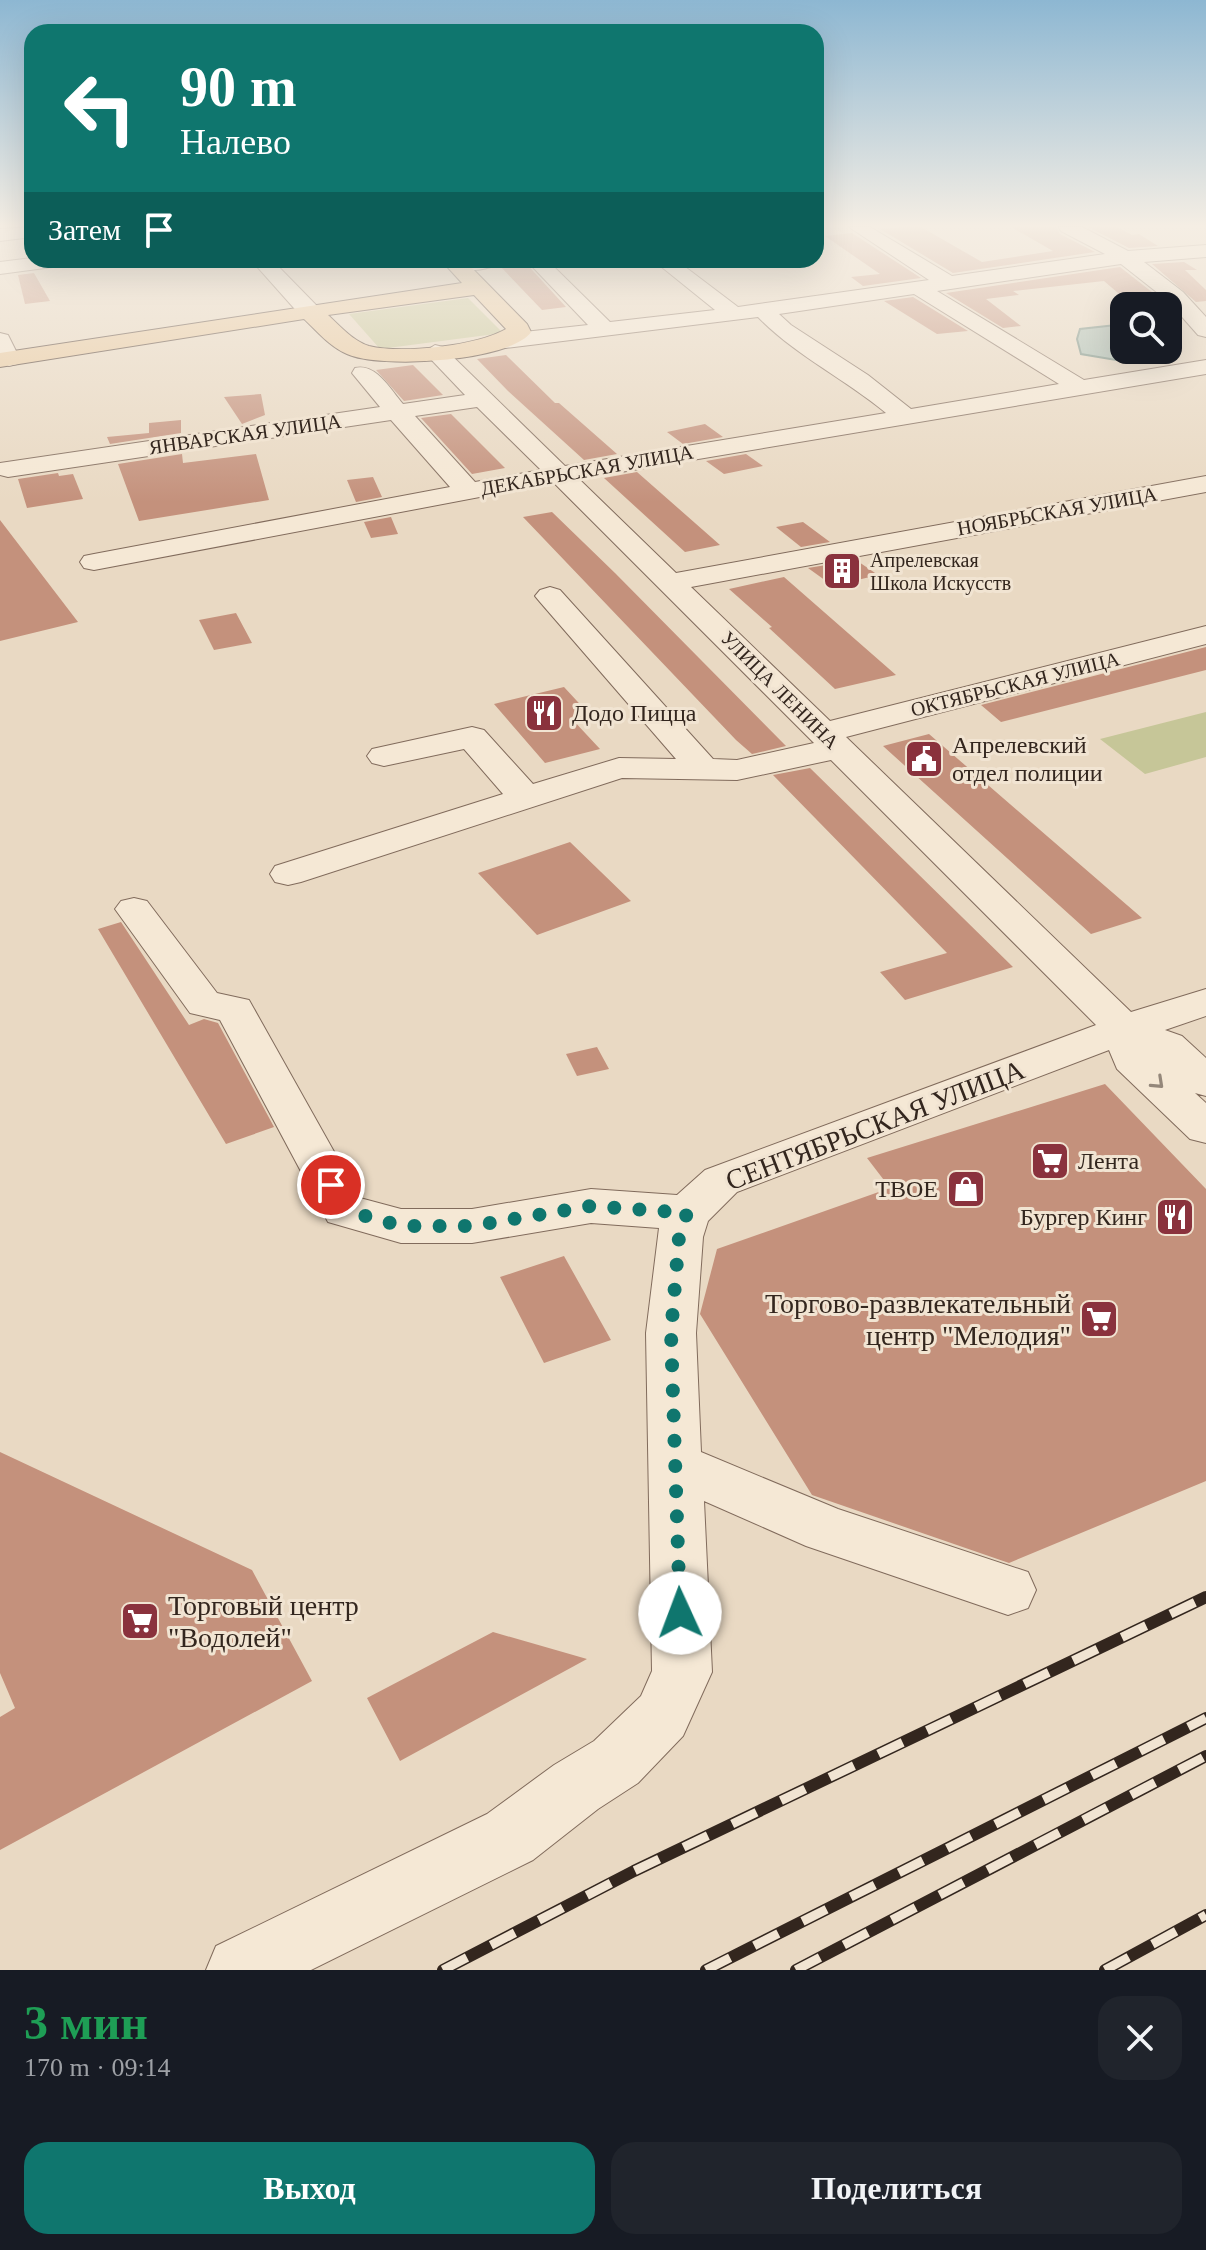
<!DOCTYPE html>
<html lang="ru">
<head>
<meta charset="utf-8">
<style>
	body { margin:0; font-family:"Times New Roman",serif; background:#20242c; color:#f1f3f6; height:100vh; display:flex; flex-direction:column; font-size:30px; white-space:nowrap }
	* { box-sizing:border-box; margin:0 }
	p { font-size:26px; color:#9ea1a6 }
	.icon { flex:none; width:44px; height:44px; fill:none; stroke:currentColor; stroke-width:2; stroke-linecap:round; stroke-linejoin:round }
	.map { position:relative; height:1970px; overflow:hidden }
	.drawer { display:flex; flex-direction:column; background:#171b24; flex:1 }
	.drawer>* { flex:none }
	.top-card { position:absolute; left:24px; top:24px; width:800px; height:244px; border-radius:24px; box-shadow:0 8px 32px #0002; background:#0f766e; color:#fff; overflow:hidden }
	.fabs { position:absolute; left:1110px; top:292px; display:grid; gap:16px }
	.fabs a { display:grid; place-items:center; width:72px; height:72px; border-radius:16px; background:#171b24; box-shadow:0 8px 32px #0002; font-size:40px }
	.pin { position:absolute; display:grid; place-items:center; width:68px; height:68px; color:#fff; margin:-34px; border:4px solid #fff; border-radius:50%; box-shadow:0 2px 8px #0007 }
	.me { position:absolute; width:88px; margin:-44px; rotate:358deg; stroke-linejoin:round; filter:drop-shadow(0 0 6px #0008) }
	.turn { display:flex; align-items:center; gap:28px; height:168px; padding:0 24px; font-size:36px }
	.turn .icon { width:104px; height:104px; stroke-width:2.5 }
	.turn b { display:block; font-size:56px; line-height:68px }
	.then { display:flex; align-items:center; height:76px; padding:0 24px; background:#0003; gap:16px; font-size:30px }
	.round { display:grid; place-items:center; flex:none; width:84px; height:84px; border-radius:24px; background:#20242c }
	.headline { display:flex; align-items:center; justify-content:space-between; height:136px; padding:0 24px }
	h1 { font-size:48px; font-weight:700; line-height:60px; color:#1e9e55 }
	.button { display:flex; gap:16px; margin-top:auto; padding:16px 24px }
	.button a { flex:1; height:92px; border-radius:24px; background:#0f766e; color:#fff; font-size:32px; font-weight:700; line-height:92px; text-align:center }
	.button a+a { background:#20242c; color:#f1f3f6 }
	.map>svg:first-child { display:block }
	.green { fill:#c6c698 }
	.water { fill:#a5bcb2; stroke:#6d897f; stroke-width:2 }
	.building { fill:#c4917c }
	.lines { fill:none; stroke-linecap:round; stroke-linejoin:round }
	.minor-casing { stroke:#816b5c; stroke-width:2 }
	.major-casing { stroke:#4f3b30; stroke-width:2 }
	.minor { fill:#f5e8d5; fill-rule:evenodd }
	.major { fill:#e9c99e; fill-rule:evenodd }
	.rail-casing { stroke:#33261e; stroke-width:12 }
	.rail { stroke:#f1e4d2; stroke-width:9; stroke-dasharray:27; stroke-linecap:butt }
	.oneway { stroke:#94877a }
	.route { stroke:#0f766e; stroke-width:14; stroke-dasharray:0 25.2 }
	.labels { text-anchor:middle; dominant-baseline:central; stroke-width:6; stroke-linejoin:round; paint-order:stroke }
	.far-street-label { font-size:20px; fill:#33261e; stroke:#f1e4d2 }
	.far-poi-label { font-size:20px; fill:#33261e; stroke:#f1e4d2; text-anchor:start }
	.poi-label { font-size:24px; fill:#33261e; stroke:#f1e4d2; text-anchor:start }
	.near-street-label { font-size:28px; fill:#33261e; stroke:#f1e4d2 }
	.near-poi-label { font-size:28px; fill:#33261e; stroke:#f1e4d2; text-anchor:end }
</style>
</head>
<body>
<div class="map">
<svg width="1206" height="1970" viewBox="0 0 1206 1970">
	<rect width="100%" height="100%" fill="#e9d9c3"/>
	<path class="green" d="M468 298 503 333 380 349 349 314Z
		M1206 712V757L1145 774 1100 739Z"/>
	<path class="water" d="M1116 325 1124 327V350H1140L1116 360 1081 354 1077 339 1080 329Z"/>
	<path class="building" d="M902 227H921L982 262 1053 251 1011 227H1056L1060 234 1095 252 953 273 880 229Z
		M1088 227H1117L1132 235 1139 234 1158 246 1129 248Z
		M852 233 921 278 863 286 851 277 880 274 825 236Z
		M507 260H523L566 307 542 310 500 266Z
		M1184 262 1197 270H1185L1206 290V301L1196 302 1152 264Z
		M1120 267 1166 303 1132 305 1104 281 1013 291 1019 295 986 299 1021 326 1003 328 946 293Z
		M34 273 50 301 25 304 18 275Z
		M913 297 968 331 937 334 884 301Z
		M506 355 555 403H559L617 454 584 460 508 391 477 359Z
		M413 365 443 395 404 401 376 370Z
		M261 394 265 415 242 424 224 397Z
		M451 414 505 468 472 474 421 418Z
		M181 420V433L110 444 107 437 149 433V423Z
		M705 424 723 437 683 444 667 432Z
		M182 454 183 463 256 454 269 500 139 521 118 464Z
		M746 454 763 466 724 474 706 461Z
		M637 472 720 545 685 552 604 478Z
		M58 473 59 476 73 474 83 499 27 508 18 479Z
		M373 477 382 497 356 502 347 480Z
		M552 512 615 573 786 746 752 754 736 740 523 517Z
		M391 517 398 534 371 538 364 522Z
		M0 520 78 622 0 641Z
		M803 522 830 542 801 547 776 527Z
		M856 560 878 575 833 586 808 568Z
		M784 577 896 675 835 689 769 628 772 627 729 589Z
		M236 613 252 643 214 650 199 620Z
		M1206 647V670L1001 722 981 705Z
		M564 687 589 714 572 719 600 749 545 763 494 704Z
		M929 734 1142 918 1091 934 883 746Z
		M810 768 1013 967 905 1000 880 972 947 953 773 775Z
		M570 842 631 901 537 935 478 873Z
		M121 922 189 1025 204 1019 218 1023 274 1127 226 1144 98 929Z
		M597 1047 609 1069 577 1076 566 1054Z
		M1105 1084 1206 1189V1481L1009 1563 812 1495 700 1314 717 1249 890 1188 867 1158Z
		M564 1256 611 1340 544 1363 500 1277Z
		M0 1452 252 1570 312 1681 0 1850V1717L15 1708 0 1673Z
		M493 1632 587 1659 400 1761 367 1698Z"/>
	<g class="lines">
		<g class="minor-casing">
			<path id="minor" d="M32 227V237L0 241V229Z
				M849 227H870L952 276 1105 254 1061 231 1059 227H1082L1128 251 1206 245V257L1144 262 1183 292 1206 317V337L1198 335 1168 301 1121 264 937 291 1084 380 1206 360V374L579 479 676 573 1206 476V492L691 587 830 721 1206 626V644L846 737 1131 1012 1206 989V1016L1165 1030 1182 1036 1206 1058V1096L1195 1093 1206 1103V1143L1190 1139 1117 1069 1109 1050 737 1192 708 1221 703 1237 696 1333 701 1452 838 1509 1028 1572 1036 1590 1028 1608 1008 1615 806 1546 704 1501 712 1672 683 1736 638 1783 598 1809 533 1860 311 1970H206L216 1946 487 1814 554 1765 594 1741 641 1696 652 1671 646 1333 659 1228 591 1223 472 1243H401L328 1222 220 1020 190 1013 115 909 121 901 134 898 147 901 217 993 249 1000 360 1198 401 1209H472L591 1189 677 1195 705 1170 1096 1025 831 760 737 780 622 778 301 882 288 885 275 882 270 874 275 866 503 794 464 749 384 766 372 763 367 756 372 749 472 727 484 730 533 784 619 758 676 759 540 602 535 596 540 590 550 587 560 590 713 759 737 760 814 743 554 483 94 570 84 568 80 562 84 556 94 554 450 487 391 420 8 477 0 475V463L380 407 352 373 355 368C376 363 390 389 403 404L465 395 424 352 435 345 443 347 565 466 886 413C845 379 795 355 758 317L505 348 494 341 505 334 588 325 526 260H547L610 322 715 310 653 260H676L738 307 929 280ZM914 294 1059 384 911 409 868 375 791 325 779 314ZM477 407 541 470 475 482 415 416Z
				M32 258V260H70L60 266 0 274V262Z
				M251 260H272L317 306 320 311 317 316H301Z
				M453 260H504C494 270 457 275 447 265Z
				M0 333 8 335 20 359 17 364 9 366 0 362Z"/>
		</g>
		<g class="major-casing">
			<path id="major" d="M441 260H464L527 324 531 332C510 362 379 369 347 354 330 347 317 331 304 319L0 367V353L462 283ZM474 295 506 329C476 346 402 354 369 346 353 341 340 326 328 315Z"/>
		</g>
		<use href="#minor" class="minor"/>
		<use href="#major" class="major"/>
		<g class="rail-casing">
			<path id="rail" d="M443 1970 634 1871 1206 1597
				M706 1970 1206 1718
				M796 1970 1206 1756
				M1105 1970 1206 1915"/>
		</g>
		<use href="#rail" class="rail"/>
	</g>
	<defs><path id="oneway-chevron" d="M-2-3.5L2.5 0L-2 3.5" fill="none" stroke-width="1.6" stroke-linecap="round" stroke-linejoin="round" transform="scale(2)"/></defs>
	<use class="oneway" href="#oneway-chevron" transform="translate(1158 1083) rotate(43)"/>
	<linearGradient id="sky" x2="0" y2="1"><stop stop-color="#8db7d2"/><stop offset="0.45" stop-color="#f5eee4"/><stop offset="1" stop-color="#f5eee4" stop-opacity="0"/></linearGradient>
	<rect width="1206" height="502" fill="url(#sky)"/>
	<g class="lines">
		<path class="route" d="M331 1185 344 1210 401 1226H472L591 1206 687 1213 679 1237 671 1333 680 1613"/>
	</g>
	<defs>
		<g id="building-square" transform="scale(2)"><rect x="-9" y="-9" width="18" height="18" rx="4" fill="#8a323d" stroke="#f1e4d2"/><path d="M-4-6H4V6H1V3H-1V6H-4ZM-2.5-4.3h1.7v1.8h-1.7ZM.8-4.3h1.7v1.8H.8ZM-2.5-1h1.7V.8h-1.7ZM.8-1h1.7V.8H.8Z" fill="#fff"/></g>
		<g id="restaurant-square" transform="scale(2)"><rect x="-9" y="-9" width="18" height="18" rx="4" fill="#8a323d" stroke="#f1e4d2"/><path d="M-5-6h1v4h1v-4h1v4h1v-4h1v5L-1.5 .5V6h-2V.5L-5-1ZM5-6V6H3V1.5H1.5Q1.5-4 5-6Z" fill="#fff"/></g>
		<g id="civic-square" transform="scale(2)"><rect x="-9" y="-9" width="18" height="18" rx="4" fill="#8a323d" stroke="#f1e4d2"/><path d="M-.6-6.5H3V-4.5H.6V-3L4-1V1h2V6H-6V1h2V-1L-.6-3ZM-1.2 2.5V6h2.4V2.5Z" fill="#fff"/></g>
		<g id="supermarket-square" transform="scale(2)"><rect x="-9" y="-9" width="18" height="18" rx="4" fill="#8a323d" stroke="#f1e4d2"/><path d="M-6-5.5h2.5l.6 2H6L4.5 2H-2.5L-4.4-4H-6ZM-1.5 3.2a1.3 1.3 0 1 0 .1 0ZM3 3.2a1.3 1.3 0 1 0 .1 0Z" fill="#fff"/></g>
		<g id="shop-square" transform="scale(2)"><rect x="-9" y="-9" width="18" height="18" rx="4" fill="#8a323d" stroke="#f1e4d2"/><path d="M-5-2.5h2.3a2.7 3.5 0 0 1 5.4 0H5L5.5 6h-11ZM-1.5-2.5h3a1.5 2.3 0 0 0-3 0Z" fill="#fff"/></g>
	</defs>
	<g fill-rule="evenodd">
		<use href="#building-square" x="842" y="571"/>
		<use href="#restaurant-square" x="544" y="713"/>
		<use href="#civic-square" x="924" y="759"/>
		<use href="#supermarket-square" x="1050" y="1161"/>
		<use href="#shop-square" x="966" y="1189"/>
		<use href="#restaurant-square" x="1175" y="1217"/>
		<use href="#supermarket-square" x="1099" y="1319"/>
		<use href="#supermarket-square" x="140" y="1621"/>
	</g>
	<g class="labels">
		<g class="far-street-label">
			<text transform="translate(245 434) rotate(-8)">ЯНВАРСКАЯ УЛИЦА</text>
			<text transform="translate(587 470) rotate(-10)">ДЕКАБРЬСКАЯ УЛИЦА</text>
			<text transform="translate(1057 511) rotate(-10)">НОЯБРЬСКАЯ УЛИЦА</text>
			<text transform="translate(1015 684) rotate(-14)">ОКТЯБРЬСКАЯ УЛИЦА</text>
			<text transform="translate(780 690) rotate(45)">УЛИЦА ЛЕНИНА</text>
		</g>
		<g class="far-poi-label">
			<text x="870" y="560">Апрелевская<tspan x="870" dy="23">Школа Искусств</tspan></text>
		</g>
		<g class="poi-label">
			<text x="572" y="713">Додо Пицца</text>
			<text x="952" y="745">Апрелевский<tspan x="952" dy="28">отдел полиции</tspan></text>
			<text x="1078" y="1161">Лента</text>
			<text x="938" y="1189" text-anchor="end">ТВОЕ</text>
			<text x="1147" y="1217" text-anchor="end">Бургер Кинг</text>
		</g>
		<g class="near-street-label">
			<text transform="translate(875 1125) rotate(-21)">СЕНТЯБРЬСКАЯ УЛИЦА</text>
		</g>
		<g class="near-poi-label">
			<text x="1071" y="1303">Торгово-развлекательный<tspan x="1071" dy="32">центр "Мелодия"</tspan></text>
			<text x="168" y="1605" text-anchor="start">Торговый центр<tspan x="168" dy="32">"Водолей"</tspan></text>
		</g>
	</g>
</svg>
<div class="fabs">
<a><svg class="icon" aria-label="search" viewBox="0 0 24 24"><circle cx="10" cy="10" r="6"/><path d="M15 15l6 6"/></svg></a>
</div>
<div class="pin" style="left:331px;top:1185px;background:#d93025"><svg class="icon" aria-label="arrive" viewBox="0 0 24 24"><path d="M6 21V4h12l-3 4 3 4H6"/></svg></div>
<svg class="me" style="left:680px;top:1613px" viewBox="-20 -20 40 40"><circle r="19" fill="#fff"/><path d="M0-13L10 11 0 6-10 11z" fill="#0f766e"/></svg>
<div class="top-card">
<div class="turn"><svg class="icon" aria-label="left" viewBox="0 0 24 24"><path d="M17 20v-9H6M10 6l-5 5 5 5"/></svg><div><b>90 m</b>Налево</div></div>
<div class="then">Затем<svg class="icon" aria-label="arrive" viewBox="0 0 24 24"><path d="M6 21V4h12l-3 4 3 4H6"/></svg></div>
</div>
</div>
<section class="drawer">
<div class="headline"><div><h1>3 мин</h1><p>170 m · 09:14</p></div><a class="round"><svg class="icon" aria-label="close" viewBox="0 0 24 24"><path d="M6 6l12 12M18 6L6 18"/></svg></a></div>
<div class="button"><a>Выход</a><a>Поделиться</a></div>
</section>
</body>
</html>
